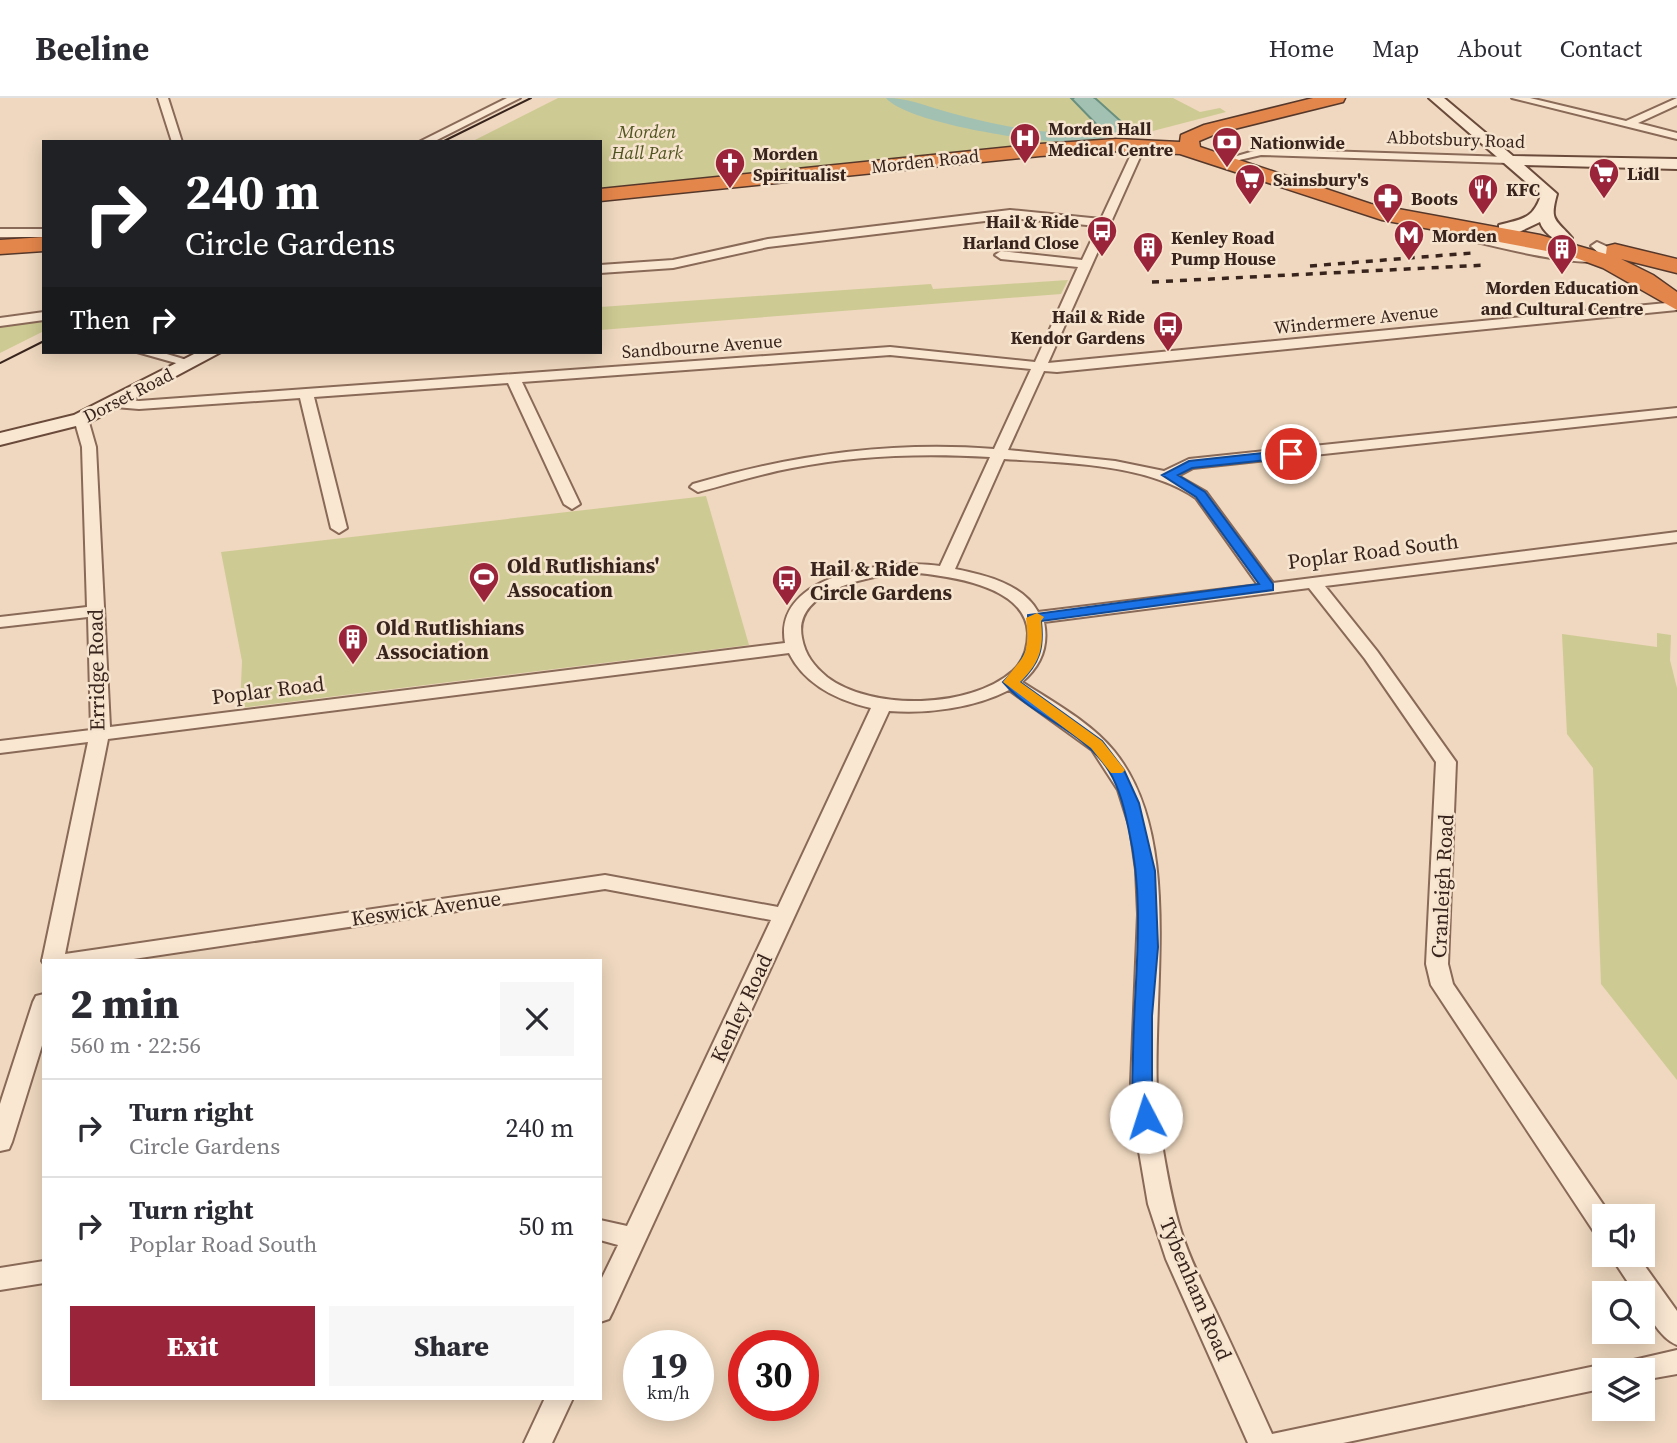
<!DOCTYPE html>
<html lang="en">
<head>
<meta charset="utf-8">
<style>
	body { margin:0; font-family:"Source Serif 4",serif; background:#f7f7f7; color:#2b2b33; height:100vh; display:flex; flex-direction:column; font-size:26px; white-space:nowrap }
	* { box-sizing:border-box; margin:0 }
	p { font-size:23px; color:#7c7c81 }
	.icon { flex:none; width:38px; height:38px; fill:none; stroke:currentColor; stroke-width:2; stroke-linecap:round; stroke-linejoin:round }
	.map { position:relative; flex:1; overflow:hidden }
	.drawer { position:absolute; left:42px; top:861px; width:560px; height:441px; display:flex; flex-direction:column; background:#fff; border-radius:0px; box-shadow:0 4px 18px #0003 }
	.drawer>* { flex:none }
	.top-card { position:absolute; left:42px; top:42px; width:560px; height:214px; border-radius:0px; box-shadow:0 4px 18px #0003; background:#202124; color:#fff; overflow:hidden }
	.fabs { position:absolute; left:1592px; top:1106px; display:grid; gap:14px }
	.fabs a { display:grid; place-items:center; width:63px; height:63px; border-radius:0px; background:#fff; box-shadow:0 4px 18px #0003; font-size:35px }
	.speed { position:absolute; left:623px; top:1232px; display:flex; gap:14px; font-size:35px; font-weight:700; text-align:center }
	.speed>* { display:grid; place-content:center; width:91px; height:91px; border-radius:50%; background:#fff; box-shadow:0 4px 18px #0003; line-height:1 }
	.speed small { font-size:18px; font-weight:400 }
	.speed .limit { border:10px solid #d22; background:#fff; color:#111 }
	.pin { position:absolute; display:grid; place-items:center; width:60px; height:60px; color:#fff; margin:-30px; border:4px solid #fff; border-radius:50%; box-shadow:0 2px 7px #0007 }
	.me { position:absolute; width:77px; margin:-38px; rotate:355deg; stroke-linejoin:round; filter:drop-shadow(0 0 5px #0008) }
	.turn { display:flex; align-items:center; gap:24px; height:147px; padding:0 28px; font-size:32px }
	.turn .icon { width:91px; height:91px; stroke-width:2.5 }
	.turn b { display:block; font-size:49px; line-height:60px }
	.then { display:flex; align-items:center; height:66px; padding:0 28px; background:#0003; gap:14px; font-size:26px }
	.round { display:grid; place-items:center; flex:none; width:74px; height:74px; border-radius:0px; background:#f7f7f7 }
	.head { display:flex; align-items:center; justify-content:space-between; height:119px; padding:0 28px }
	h1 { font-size:42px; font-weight:800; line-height:52px }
	.primary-button { display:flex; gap:14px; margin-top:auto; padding:14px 28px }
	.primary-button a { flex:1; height:80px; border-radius:0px; background:#9a243a; color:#fff; font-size:28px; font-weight:800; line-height:80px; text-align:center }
	.primary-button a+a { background:#f7f7f7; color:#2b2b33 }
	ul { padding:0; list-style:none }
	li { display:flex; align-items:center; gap:21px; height:98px; padding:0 28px; border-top:2px solid #e1e1e2 }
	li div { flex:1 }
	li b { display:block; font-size:26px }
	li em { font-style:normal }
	header { display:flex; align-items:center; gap:42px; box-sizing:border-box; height:98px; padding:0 35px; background:#fff; border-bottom:2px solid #e1e1e2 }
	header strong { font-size:33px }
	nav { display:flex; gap:38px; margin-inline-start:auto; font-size:24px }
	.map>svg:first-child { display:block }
	.green { fill:#ceca93 }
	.water { fill:#a2c1b3; stroke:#698f7f; stroke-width:2 }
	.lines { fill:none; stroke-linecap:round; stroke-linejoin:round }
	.river { fill:#a2c1b3; fill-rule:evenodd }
	.street-casing { stroke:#896957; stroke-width:4 }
	.secondary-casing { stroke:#6a4a3a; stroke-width:4 }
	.highway-casing { stroke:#56382b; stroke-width:3 }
	.street { fill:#fae7d2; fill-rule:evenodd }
	.secondary { fill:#fae7d2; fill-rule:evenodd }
	.highway { fill:#e3864b; fill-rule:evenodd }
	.tram { stroke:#38241c; stroke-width:2 }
	.rail { stroke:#38241c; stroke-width:3.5; stroke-dasharray:7 7; stroke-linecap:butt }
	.route { fill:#1a73e8; stroke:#114b97; stroke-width:2 }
	.slow { fill:#f59e0b }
	.labels { text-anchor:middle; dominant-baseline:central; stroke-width:5; stroke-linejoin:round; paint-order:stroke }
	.far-poi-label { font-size:18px; font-weight:bold; fill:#38241c; stroke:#f7e4cf; text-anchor:start }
	.far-park-label { font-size:18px; font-style:italic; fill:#515521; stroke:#f7e4cf }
	.far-street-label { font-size:18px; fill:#38241c; stroke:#f7e4cf }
	.street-label { font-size:21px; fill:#38241c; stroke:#f7e4cf }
	.poi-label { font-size:21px; font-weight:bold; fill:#38241c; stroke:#f7e4cf; text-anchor:start }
</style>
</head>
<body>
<header>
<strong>Beeline</strong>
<nav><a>Home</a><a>Map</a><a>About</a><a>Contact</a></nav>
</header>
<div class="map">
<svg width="1677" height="1345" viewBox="0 0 1677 1345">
	<rect width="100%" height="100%" fill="#efd8bf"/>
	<path class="green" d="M558 0H1071L1104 34 1106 40 600 91V44H471Z
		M1095 0H1173L1200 14 1220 10 1226 14 1149 34 1119 24Z
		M1068 182 1061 196 600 232V209L931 186 933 191Z
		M44 222V233L0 255V228Z
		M706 398 749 547 240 610 242 563 221 454Z
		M1657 535 1671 537 1670 562 1677 590V982L1601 886 1593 670 1567 636 1562 536 1657 549Z"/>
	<path class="water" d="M1071 0H1095L1125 27 1104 34Z"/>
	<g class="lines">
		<path class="river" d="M886 0C908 0 923 7 944 13 987 25 1056 42 1100 31V26L1074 0H1093L1115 21 1118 34 1115 38C1099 42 1084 45 1068 44 1033 44 907 25 886 0Z"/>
		<g class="street-casing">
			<path id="street" d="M158 0H168L182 44H172Z
				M507 0H520L433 44H419Z
				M1512 0H1530L1626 23 1677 0V7L1638 25 1677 35V41Z
				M1140 45 1145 48 1048 265 1677 204V212L1057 274 1044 273 1008 352 1115 363 1164 373 1189 361 1677 310V318L1193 370 1178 378 1206 394 1273 485 1677 434V444L1325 488 1377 553 1456 664 1448 866 1453 886 1611 1118H1605V1140L1596 1137 1431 887 1426 866 1436 664 1365 561 1309 490 1044 524C1049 548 1041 568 1022 584 1053 604 1090 624 1114 653 1193 750 1141 928 1162 1046 1167 1075 1172 1105 1181 1133 1190 1162 1204 1189 1217 1216 1236 1256 1254 1296 1272 1336L1605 1266 1616 1272H1605V1290L1343 1345H1248L1166 1161 1148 1106 1135 1030 1131 985 1138 816 1136 772 1130 730 1118 692 1092 652 1009 592C974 610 928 616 889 613L613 1213 609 1221 600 1224V1184L618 1147 600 1142V1122L627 1128 771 822 605 791 120 863H44V866L42 863 88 644 0 655V643L91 632 88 519 0 529V519L87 509 82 349 74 321 76 318H86L88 321 96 349 110 629 785 545C772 474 893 461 940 468L990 359C924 355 856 357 792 370 760 376 729 386 698 394L690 389 693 386C791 357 891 343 994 351L1031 271 890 257 522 284 580 406 572 411 564 406 508 285 314 299 347 430 339 435 331 430 300 300 139 311 115 309 108 305 115 301 139 303 890 249 1035 264 1078 169 1001 161 995 157 1001 153 1082 162 1098 128 1010 120 768 149 673 170 600 175V167L673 162 768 141 1010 112 1101 121 1135 48ZM1004 361C1065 365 1145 365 1196 400L1258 487 1038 514C1023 486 985 477 955 471ZM906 474C944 477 1026 486 1028 535 1028 551 1024 563 1013 573 970 611 872 613 827 579 814 568 805 557 802 540 792 491 872 478 906 474ZM789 555C805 587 837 602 871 610L778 809 605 777 65 856 108 641Z
				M1261 51 1508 59 1513 62 1508 65 1261 57 1235 63 1230 60Z
				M0 131H44V139H0Z
				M1456 131 1549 152 1601 157 1591 148 1597 144 1610 150 1614 158C1596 177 1479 144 1452 138L1450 135Z
				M44 214V222L0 228V220Z
				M137 254H160L197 265 190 269Z
				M44 896V941L12 1044 9 1051 0 1053V1006L33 904 36 898Z
				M1610 1157H1637L1677 1213V1247C1660 1240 1643 1213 1643 1195H1635Z
				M44 1163V1185L0 1192V1170Z
				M1677 1252V1276L1643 1282V1272H1621L1625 1264Z
				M545 1300H573L552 1345H524Z"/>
		</g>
		<g class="secondary-casing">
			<path id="secondary" d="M1429 0H1444L1513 58 1677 61V71L1524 67 1557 96C1549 124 1556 121 1572 140L1564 145C1554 142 1543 134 1540 124L1519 134 1499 133V127C1521 121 1533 122 1541 97Z
				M198 254H221L88 325 0 347V335L74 317Z"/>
		</g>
		<g class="highway-casing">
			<path id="highway" d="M1313 0H1345L1343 4 1218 35 1199 43 1200 49 1371 106 1540 137 1606 156 1607 148 1615 146 1677 161V175L1621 161 1653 177 1677 194V212L1603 170 1568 157 1382 122 1180 56 1117 53 1040 58 600 103V91L1040 46 1117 41 1180 44 1181 37 1204 27Z
				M44 139V153L0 156V142Z"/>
		</g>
		<use href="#street" class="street"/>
		<use href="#secondary" class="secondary"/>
		<use href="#highway" class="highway"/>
		<path class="tram" d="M442 44 531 0
			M0 265 44 243"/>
		<path class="rail" d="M1310 168 1472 155
			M1152 184 1486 167"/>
	</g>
	<path class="route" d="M1291 352 1297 356 1295 359 1192 370 1178 377 1205 394 1273 486V492L1041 523C1044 550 1040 565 1020 584L1102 643 1124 672 1139 705 1155 773 1158 849 1152 918V985L1156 1019 1153 1024H1139C1129 1006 1133 976 1133 956 1134 880 1146 808 1129 733 1125 713 1120 691 1109 673 1084 632 1032 619 1003 584L1017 570 1029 547 1028 517 1259 486 1196 399 1162 377 1189 363Z"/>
	<path class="slow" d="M1037 515 1044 519 1041 523C1044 550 1040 565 1020 584L1102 643 1125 672 1122 675H1111L1091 650 1003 584C1025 557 1030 557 1026 520Z"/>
	<defs>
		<g id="hospital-pin" transform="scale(1.575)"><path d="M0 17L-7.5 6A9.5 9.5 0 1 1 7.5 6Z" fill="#9a243a" stroke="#f7e4cf"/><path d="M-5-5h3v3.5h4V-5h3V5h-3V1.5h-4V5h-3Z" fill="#fff"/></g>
		<g id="bank-pin" transform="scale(1.575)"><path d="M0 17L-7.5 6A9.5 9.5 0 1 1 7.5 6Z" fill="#9a243a" stroke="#f7e4cf"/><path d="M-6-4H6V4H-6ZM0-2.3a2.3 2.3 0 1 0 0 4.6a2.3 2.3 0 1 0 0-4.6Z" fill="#fff"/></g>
		<g id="church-pin" transform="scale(1.575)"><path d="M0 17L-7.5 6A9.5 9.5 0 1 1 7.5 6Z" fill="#9a243a" stroke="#f7e4cf"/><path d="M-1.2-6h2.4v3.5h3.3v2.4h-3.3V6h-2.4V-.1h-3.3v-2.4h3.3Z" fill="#fff"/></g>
		<g id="supermarket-pin" transform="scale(1.575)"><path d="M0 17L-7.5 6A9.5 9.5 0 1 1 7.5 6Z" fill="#9a243a" stroke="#f7e4cf"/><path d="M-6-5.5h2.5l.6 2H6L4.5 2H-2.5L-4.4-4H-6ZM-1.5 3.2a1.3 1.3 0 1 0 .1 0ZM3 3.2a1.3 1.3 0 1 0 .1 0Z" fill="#fff"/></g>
		<g id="restaurant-pin" transform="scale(1.575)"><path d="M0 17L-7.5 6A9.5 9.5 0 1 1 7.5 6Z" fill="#9a243a" stroke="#f7e4cf"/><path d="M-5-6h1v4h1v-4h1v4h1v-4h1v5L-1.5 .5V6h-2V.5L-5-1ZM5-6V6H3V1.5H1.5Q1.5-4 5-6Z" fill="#fff"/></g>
		<g id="pharmacy-pin" transform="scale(1.575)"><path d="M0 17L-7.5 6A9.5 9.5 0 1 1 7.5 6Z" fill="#9a243a" stroke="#f7e4cf"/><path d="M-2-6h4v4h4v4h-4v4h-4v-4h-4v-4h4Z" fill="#fff"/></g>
		<g id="bus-pin" transform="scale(1.575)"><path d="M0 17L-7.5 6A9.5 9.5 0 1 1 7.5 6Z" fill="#9a243a" stroke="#f7e4cf"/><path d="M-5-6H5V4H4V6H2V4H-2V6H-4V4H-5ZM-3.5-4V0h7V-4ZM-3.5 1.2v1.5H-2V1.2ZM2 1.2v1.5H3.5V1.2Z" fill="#fff"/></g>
		<g id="metro-pin" transform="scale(1.575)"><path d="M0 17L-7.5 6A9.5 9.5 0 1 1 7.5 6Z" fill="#9a243a" stroke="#f7e4cf"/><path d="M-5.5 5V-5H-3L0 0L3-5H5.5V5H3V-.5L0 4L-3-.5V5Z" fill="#fff"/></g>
		<g id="building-pin" transform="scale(1.575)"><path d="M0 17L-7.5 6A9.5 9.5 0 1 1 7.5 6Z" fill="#9a243a" stroke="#f7e4cf"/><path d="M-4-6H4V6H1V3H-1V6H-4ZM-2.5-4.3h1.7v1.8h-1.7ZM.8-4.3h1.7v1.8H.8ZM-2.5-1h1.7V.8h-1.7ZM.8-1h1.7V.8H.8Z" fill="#fff"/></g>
		<g id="stadium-pin" transform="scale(1.575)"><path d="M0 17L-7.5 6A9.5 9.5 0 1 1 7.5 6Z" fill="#9a243a" stroke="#f7e4cf"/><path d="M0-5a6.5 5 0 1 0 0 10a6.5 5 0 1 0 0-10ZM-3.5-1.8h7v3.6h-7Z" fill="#fff"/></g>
	</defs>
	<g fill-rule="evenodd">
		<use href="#hospital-pin" x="1025" y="40"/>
		<use href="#bank-pin" x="1227" y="44"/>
		<use href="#church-pin" x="730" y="65"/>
		<use href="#supermarket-pin" x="1604" y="75"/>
		<use href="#supermarket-pin" x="1250" y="81"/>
		<use href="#restaurant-pin" x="1483" y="91"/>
		<use href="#pharmacy-pin" x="1388" y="100"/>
		<use href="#bus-pin" x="1102" y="133"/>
		<use href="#metro-pin" x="1409" y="137"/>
		<use href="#building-pin" x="1148" y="149"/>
		<use href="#building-pin" x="1562" y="151"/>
		<use href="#bus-pin" x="1168" y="228"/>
		<use href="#stadium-pin" x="484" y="479"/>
		<use href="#bus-pin" x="787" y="482"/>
		<use href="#building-pin" x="353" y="541"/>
	</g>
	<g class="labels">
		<g class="far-poi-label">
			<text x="1048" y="30">Morden Hall<tspan x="1048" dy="21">Medical Centre</tspan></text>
			<text x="1250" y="44">Nationwide</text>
			<text x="753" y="55">Morden<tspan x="753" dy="21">Spiritualist</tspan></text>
			<text x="1627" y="75">Lidl</text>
			<text x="1273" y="81">Sainsbury's</text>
			<text x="1506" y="91">KFC</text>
			<text x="1411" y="100">Boots</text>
			<text x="1079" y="123" text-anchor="end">Hail &amp; Ride<tspan x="1079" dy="21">Harland Close</tspan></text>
			<text x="1432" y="137">Morden</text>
			<text x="1171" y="139">Kenley Road<tspan x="1171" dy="21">Pump House</tspan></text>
			<text x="1562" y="189" text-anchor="middle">Morden Education<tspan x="1562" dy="21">and Cultural Centre</tspan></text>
			<text x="1145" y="218" text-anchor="end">Hail &amp; Ride<tspan x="1145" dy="21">Kendor Gardens</tspan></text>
		</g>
		<g class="far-park-label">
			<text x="647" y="33">Morden<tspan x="647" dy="21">Hall Park</tspan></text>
		</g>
		<g class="far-street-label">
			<text transform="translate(1456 41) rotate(2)">Abbotsbury Road</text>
			<text transform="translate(925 63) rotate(-6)">Morden Road</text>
			<text transform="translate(1356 221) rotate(-6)">Windermere Avenue</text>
			<text transform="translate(702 248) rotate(-4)">Sandbourne Avenue</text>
			<text transform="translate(128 297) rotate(-27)">Dorset Road</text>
		</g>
		<g class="street-label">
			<text transform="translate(1373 453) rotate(-7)">Poplar Road South</text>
			<text transform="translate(96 572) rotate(-91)">Erridge Road</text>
			<text transform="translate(268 592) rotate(-7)">Poplar Road</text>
			<text transform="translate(1442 788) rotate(-87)">Cranleigh Road</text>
			<text transform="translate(426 810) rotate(-8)">Keswick Avenue</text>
			<text transform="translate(741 910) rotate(-65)">Kenley Road</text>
			<text transform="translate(1196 1191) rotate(67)">Tybenham Road</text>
		</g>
		<g class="poi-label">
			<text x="507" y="467">Old Rutlishians'<tspan x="507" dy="24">Assocation</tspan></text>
			<text x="810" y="470">Hail &amp; Ride<tspan x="810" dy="24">Circle Gardens</tspan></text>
			<text x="376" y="529">Old Rutlishians<tspan x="376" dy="24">Association</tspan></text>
		</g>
	</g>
</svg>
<div class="fabs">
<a><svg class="icon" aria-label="sound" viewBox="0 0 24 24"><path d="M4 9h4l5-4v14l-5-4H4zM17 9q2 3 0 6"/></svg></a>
<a><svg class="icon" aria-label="search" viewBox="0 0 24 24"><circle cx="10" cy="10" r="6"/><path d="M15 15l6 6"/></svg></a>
<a><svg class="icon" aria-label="layers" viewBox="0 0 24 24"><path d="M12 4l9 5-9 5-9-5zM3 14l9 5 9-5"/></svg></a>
</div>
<div class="speed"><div>19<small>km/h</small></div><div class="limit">30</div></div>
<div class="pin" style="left:1291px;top:356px;background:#d93025"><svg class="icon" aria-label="arrive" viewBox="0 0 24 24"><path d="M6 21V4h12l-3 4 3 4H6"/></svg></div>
<svg class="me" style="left:1146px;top:1019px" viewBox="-20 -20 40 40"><circle r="19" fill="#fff"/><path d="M0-13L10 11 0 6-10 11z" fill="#1a73e8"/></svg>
<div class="top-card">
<div class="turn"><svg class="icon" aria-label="right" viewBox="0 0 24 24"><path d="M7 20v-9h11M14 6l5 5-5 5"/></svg><div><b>240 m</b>Circle Gardens</div></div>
<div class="then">Then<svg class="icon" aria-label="right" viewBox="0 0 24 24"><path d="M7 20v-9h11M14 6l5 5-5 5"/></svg></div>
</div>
<section class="drawer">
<div class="head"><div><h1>2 min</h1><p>560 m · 22:56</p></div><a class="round"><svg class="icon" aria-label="close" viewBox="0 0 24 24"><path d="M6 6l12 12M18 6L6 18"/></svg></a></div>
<ul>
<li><svg class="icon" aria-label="right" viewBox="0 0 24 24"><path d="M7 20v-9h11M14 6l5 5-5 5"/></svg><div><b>Turn right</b><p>Circle Gardens</p></div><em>240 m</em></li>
<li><svg class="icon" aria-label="right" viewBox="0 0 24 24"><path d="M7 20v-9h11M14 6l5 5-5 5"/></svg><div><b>Turn right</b><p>Poplar Road South</p></div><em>50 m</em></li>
</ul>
<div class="primary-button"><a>Exit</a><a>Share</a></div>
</section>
</div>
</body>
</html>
